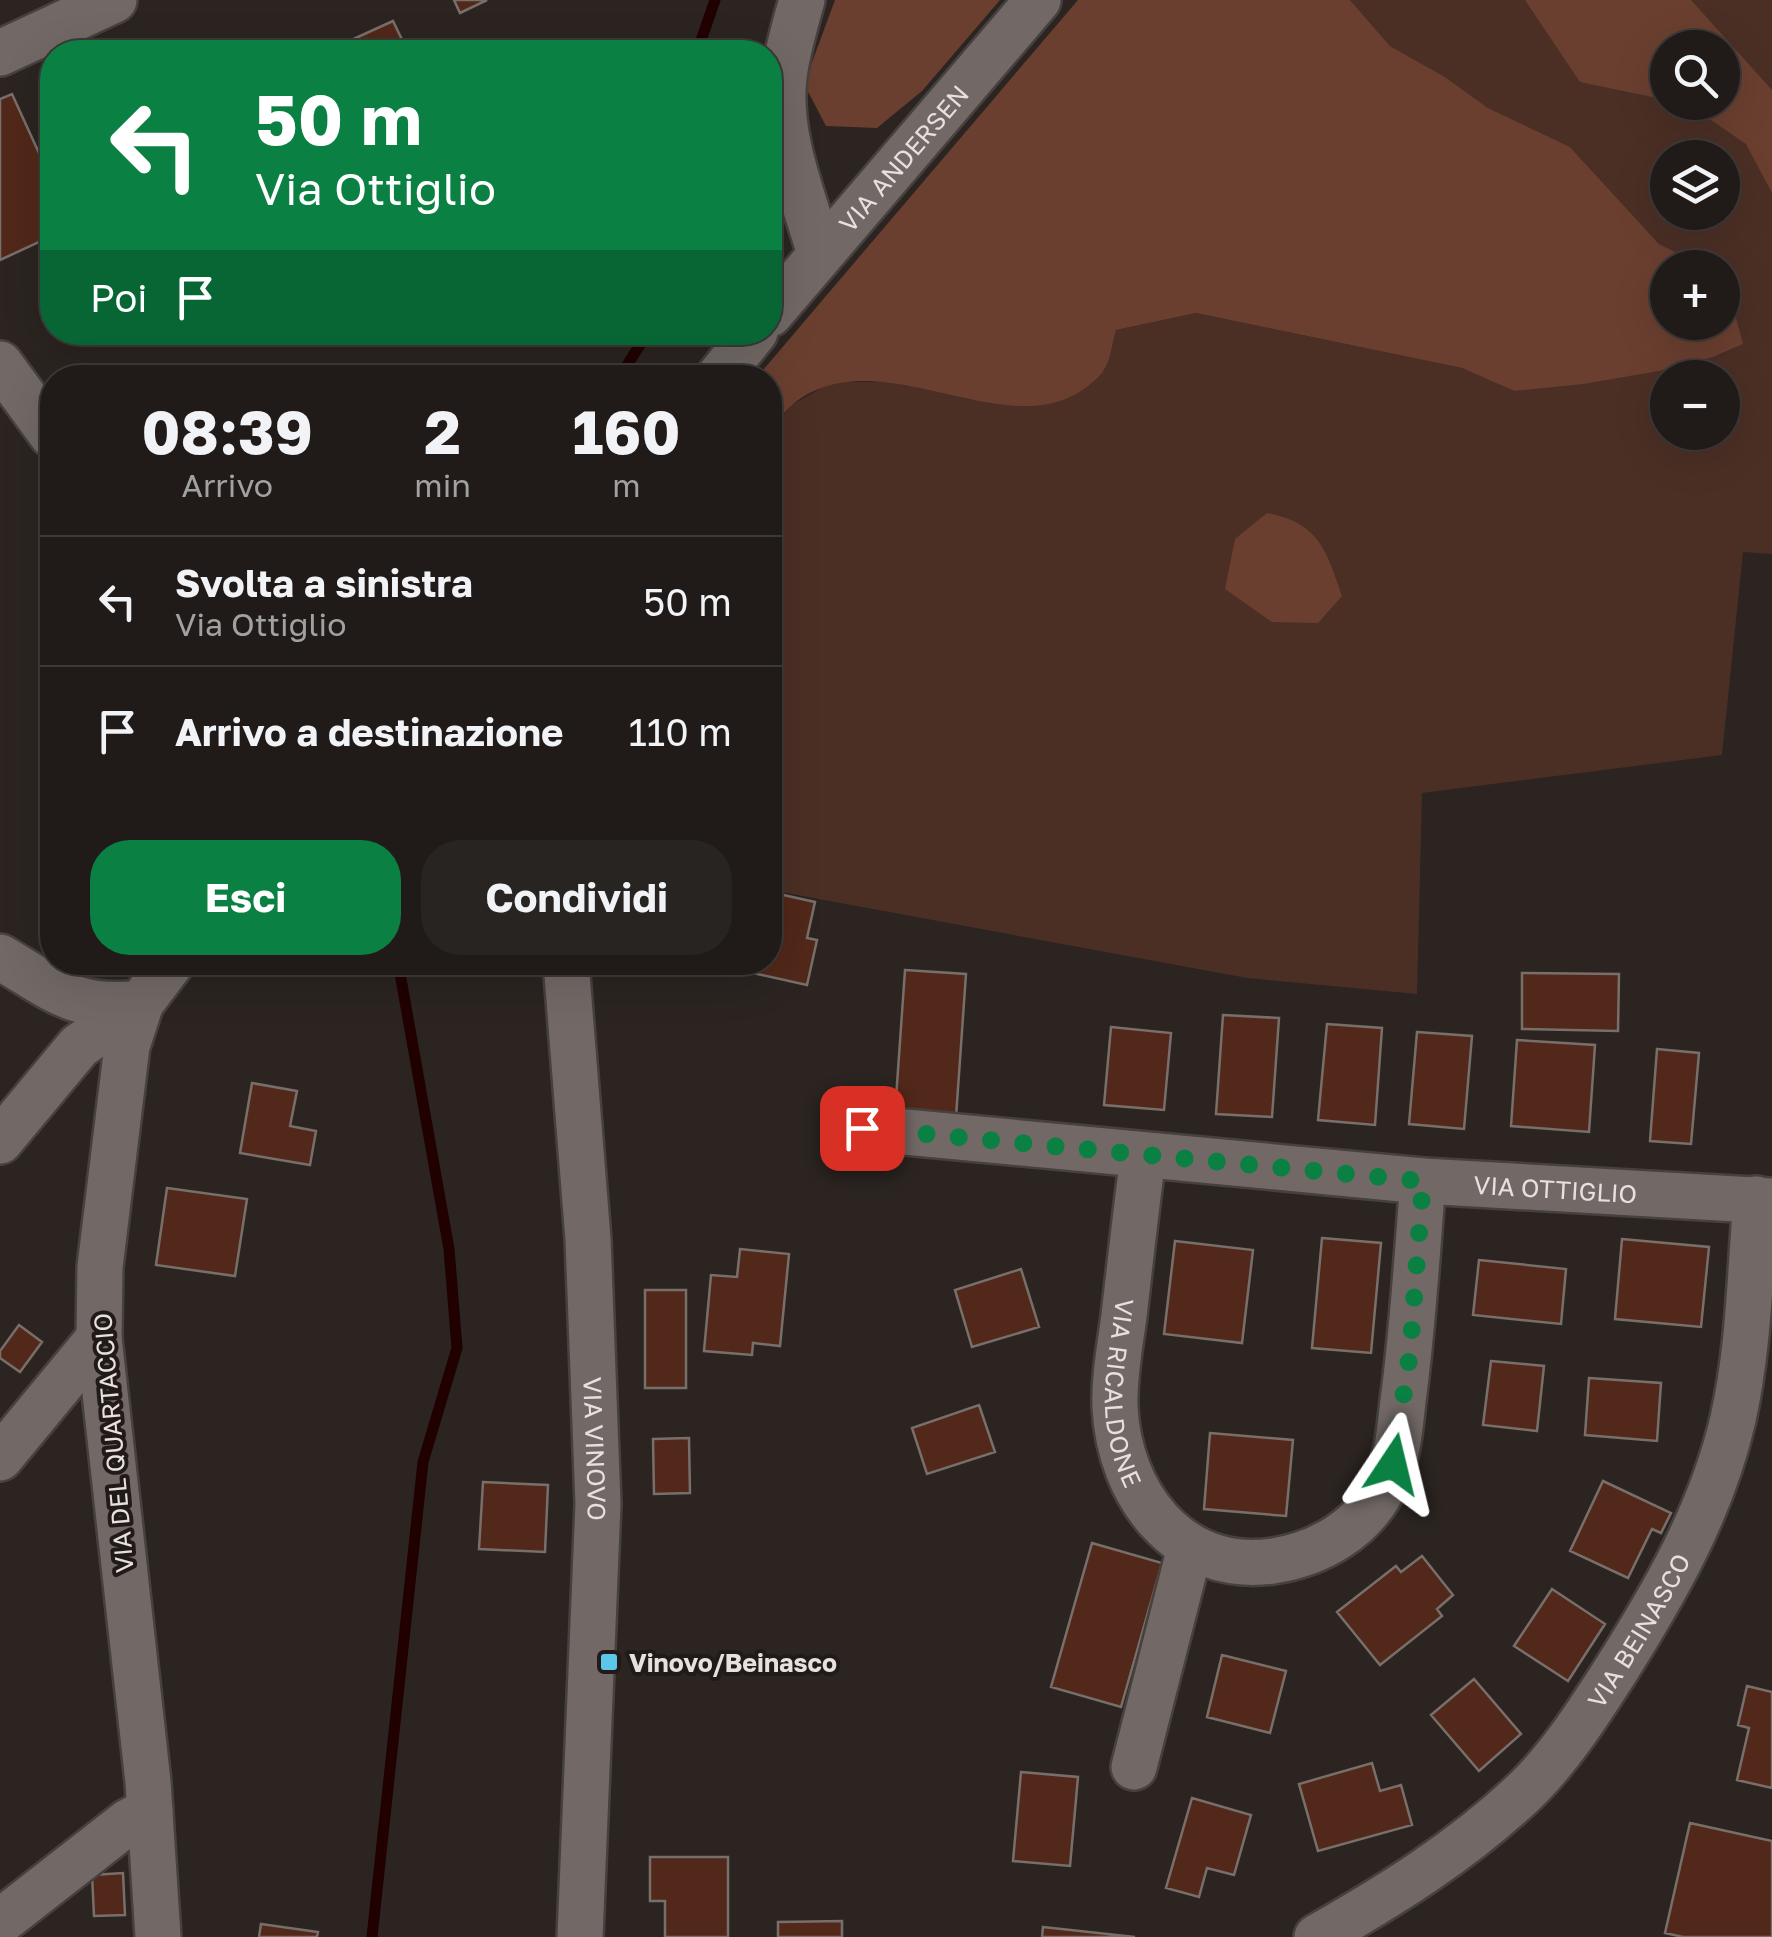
<!DOCTYPE html>
<html lang="it">
<head>
<meta charset="utf-8">
<style>
	body { margin:0; font-family:"Golos Text",sans-serif; background:#282422; color:#f1f3f6; height:100vh; display:flex; flex-direction:column; font-size:38px; white-space:nowrap }
	* { box-sizing:border-box; margin:0 }
	p { font-size:32px; color:#a2a1a2 }
	.icon { flex:none; width:55px; height:55px; fill:none; stroke:currentColor; stroke-width:2; stroke-linecap:round; stroke-linejoin:round }
	.map { position:relative; flex:1; overflow:hidden }
	.drawer { position:absolute; left:40px; top:365px; width:742px; height:610px; display:flex; flex-direction:column; background:#201b19; border-radius:40px; box-shadow:0 10px 40px #0002,0 0 0 2px #3d3938 }
	.drawer>* { flex:none }
	.banner { position:absolute; left:40px; top:40px; width:742px; height:305px; border-radius:40px; box-shadow:0 10px 40px #0002,0 0 0 2px #3d3938; background:#0b8043; color:#fff; overflow:hidden }
	.fabs { position:absolute; left:1650px; top:30px; display:grid; gap:20px }
	.fabs a { display:grid; place-items:center; width:90px; height:90px; border-radius:50%; background:#201b19; box-shadow:0 10px 40px #0002,0 0 0 2px #3d3938; font-size:50px }
	.pin { position:absolute; display:grid; place-items:center; width:85px; height:85px; color:#fff; margin:-42px; border-radius:20px; box-shadow:0 5px 15px #0006 }
	.me { position:absolute; width:110px; margin:-55px; rotate:10deg; stroke-linejoin:round; filter:drop-shadow(0 0 8px #0008) }
	.turn { display:flex; align-items:center; gap:35px; height:210px; padding:0 50px; font-size:45px }
	.turn .icon { width:130px; height:130px; stroke-width:2.5 }
	.turn b { display:block; font-size:70px; line-height:85px }
	.then { display:flex; align-items:center; height:95px; padding:0 50px; background:#0003; gap:20px; font-size:38px }
	.eta { display:flex; justify-content:space-evenly; align-items:center; height:170px; text-align:center }
	.eta b { font-size:60px; font-weight:700; line-height:70px }
	.action { display:flex; gap:20px; margin-top:auto; padding:20px 50px }
	.action a { flex:1; height:115px; border-radius:40px; background:#0b8043; color:#fff; font-size:40px; font-weight:700; line-height:115px; text-align:center }
	.action a+a { background:#282422; color:#f1f3f6 }
	ul { padding:0; list-style:none }
	li { display:flex; align-items:center; gap:30px; height:130px; padding:0 50px; border-top:2px solid #3d3938 }
	li div { flex:1 }
	li b { display:block; font-size:38px }
	li em { font-style:normal }
	.map>svg:first-child { display:block }
	.green { fill:#4b2f25; fill-rule:evenodd }
	.forest { fill:#6a3f30 }
	.lines { fill:none; stroke-linecap:round; stroke-linejoin:round }
	.stream { stroke:#210000; stroke-width:11 }
	.building { fill:#512819; stroke:#786f6b; stroke-width:2.5 }
	.minor-casing { stroke:#46403e; stroke-width:50 }
	.minor { stroke:#726966; stroke-width:45 }
	.route { stroke:#0b8043; stroke-width:18; stroke-dasharray:0 32.4 }
	.poi-dot { fill:#5cc7e8; stroke:#221a18; stroke-width:4 }
	.labels { text-anchor:middle; dominant-baseline:central; stroke-width:8; stroke-linejoin:round; paint-order:stroke }
	.street-label { font-size:25px; fill:#e6e0df; stroke:#221a18 }
	.poi-label { font-size:25px; font-weight:bold; fill:#e6e0df; stroke:#221a18; text-anchor:start }
</style>
</head>
<body>
<div class="map">
<svg width="1772" height="1937" viewBox="0 0 1772 1937">
	<rect width="100%" height="100%" fill="#2b2421"/>
	<path class="green" d="M1350 0H1772V554L1743 552 1722 755 1422 793 1417 994 1247 978 770 890V436L790 406 832 382H902L962 398 1006 405 1104 371 1116 330 1196 313 1462 368 1514 391 1713 357 1742 344 1722 268 1706 267 1659 244 1570 147 1488 108 1445 77 1390 46ZM1668 48H1722V102H1668ZM1668 158H1722V212H1668ZM1668 378H1722V432H1668Z"/>
	<path class="forest" d="M835 0H1000L922 91 877 128 826 126 804 84Z
		M1078 0H1350L1390 46 1445 77 1488 108 1570 147 1659 244 1706 267 1668 268V322H1722L1725 277 1743 344 1713 357 1659 371 1583 384 1514 391 1462 368 1196 313 1116 330C1112 343 1110 363 1102 373 1021 464 883 330 792 405 783 412 776 427 770 436V378L757 377Z
		M1525 0H1691L1772 90V193L1746 144 1689 105 1679 103 1722 102V48H1668L1667 100 1580 82Z
		M1267 513C1319 523 1326 550 1342 596L1318 623 1272 622 1225 589 1235 539Z"/>
	<g class="lines">
		<path class="stream" d="M697 52 715 0
			M619 378 648 332
			M372 1937 423 1462 457 1348 449 1249 398 962"/>
	</g>
	<path class="building" d="M454 0H487L460 13Z
		M393 21 408 52H325Z
		M12 94 39 153 52 147V236L0 260V99Z
		M770 892 815 902 807 938 817 940 807 985 735 969 737 962H770Z
		M905 970 966 974 956 1117 895 1113Z
		M1522 973 1619 974 1618 1031 1522 1029Z
		M1223 1015 1279 1018 1272 1117 1216 1114Z
		M1327 1024 1382 1028 1375 1125 1318 1120Z
		M1111 1027 1171 1033 1164 1110 1104 1105Z
		M1417 1032 1472 1036 1464 1129 1409 1124Z
		M1517 1040 1595 1045 1589 1132 1511 1126Z
		M1657 1049 1699 1053 1691 1144 1650 1141Z
		M252 1083 297 1091 290 1126 316 1131 310 1165 240 1153Z
		M167 1188 247 1199 235 1276 156 1265Z
		M1322 1238 1381 1243 1371 1353 1312 1348Z
		M1622 1239 1709 1247 1701 1327 1615 1319Z
		M1175 1241 1253 1250 1242 1343 1164 1334Z
		M740 1249 789 1254 780 1346 753 1343 752 1355 704 1351 711 1275 737 1277Z
		M1479 1260 1566 1269 1561 1324 1473 1315Z
		M1021 1269 1039 1327 972 1347 955 1290Z
		M645 1290H686V1388H645Z
		M19 1325 42 1342 20 1372 0 1358V1351Z
		M1491 1361 1544 1366 1537 1431 1483 1425Z
		M1589 1378 1661 1383 1657 1441 1585 1435Z
		M979 1405 995 1452 927 1474 912 1428Z
		M1210 1433 1293 1440 1286 1516 1204 1509Z
		M689 1438 690 1493 654 1494 653 1439Z
		M1603 1481 1671 1513 1661 1533 1652 1529 1628 1578 1570 1551Z
		M483 1482 548 1485 545 1552 479 1549Z
		M1092 1543 1162 1563 1121 1707 1051 1687Z
		M1422 1556 1453 1595 1437 1609 1442 1616 1380 1665 1337 1612 1396 1566 1401 1572Z
		M1552 1589 1605 1624 1568 1681 1514 1646Z
		M1222 1655 1286 1671 1270 1733 1207 1717Z
		M1474 1679 1521 1734 1479 1771 1431 1715Z
		M1747 1686 1772 1692V1788L1737 1780 1749 1728 1738 1725Z
		M1372 1763 1380 1791 1401 1785 1412 1825 1318 1851 1299 1784Z
		M1021 1772 1078 1777 1070 1866 1013 1861Z
		M1192 1798 1251 1815 1234 1875 1207 1868 1199 1897 1166 1888Z
		M1690 1823 1772 1841V1937H1683L1665 1933Z
		M650 1857H728V1937H665V1901H650Z
		M123 1873 125 1915 94 1916 92 1875Z
		M842 1921V1937H778V1922Z
		M261 1924 318 1932 317 1937H259Z
		M1043 1927 1135 1937H1042Z"/>
	<g class="lines">
		<g class="minor-casing">
			<g id="minor">
				<path d="M802 0C795 25 787 51 784 77 777 136 804 198 820 254"/>
				<path d="M0 53 114 0"/>
				<path id="s1" d="M770 314 1038 0"/>
				<path d="M0 364 52 435"/>
				<path d="M718 378 755 332"/>
				<path d="M0 957C55 989 74 1011 141 1003"/>
				<path id="s2" d="M566 962 588 1239 598 1504 580 1937"/>
				<path id="s3" d="M863 1128 1423 1181 1772 1201"/>
				<path d="M0 1141 79 1046 141 1003"/>
				<path id="s4" d="M1143 1157C1136 1210 1130 1263 1124 1316 1120 1346 1114 1376 1115 1407 1119 1494 1178 1574 1273 1561 1320 1554 1365 1528 1386 1482 1398 1457 1400 1428 1403 1401 1413 1328 1417 1254 1423 1181"/>
				<path d="M0 1458 99 1338"/>
				<path d="M1134 1767 1190 1548"/>
				<path d="M0 1922 128 1822 150 1810"/>
				<path d="M158 1937 148 1782 99 1338 100 1267 127 1046 141 1003 172 962"/>
				<path id="s5" d="M1317 1937C1391 1895 1460 1852 1522 1794 1559 1759 1587 1715 1614 1673 1664 1594 1712 1511 1733 1419 1749 1348 1750 1272 1756 1199"/>
			</g>
		</g>
		<use href="#minor" class="minor"/>
	</g>
	<g class="lines">
		<path class="route" d="M862 1128 1423 1181 1410 1353 1393 1464"/>
	</g>
	<rect class="poi-dot" x="599" y="1652" width="20" height="20" rx="5"/>
	<g class="labels">
		<g class="street-label">
			<text stroke="none"><textPath href="#s1" startOffset="205">VIA ANDERSEN</textPath></text>
			<text stroke="none"><textPath href="#s3" startOffset="695">VIA OTTIGLIO</textPath></text>
			<text stroke="none"><textPath href="#s4" startOffset="238">VIA RICALDONE</textPath></text>
			<text transform="translate(113 1443) rotate(-95)">VIA DEL QUARTACCIO</text>
			<text stroke="none"><textPath href="#s2" startOffset="488">VIA VINOVO</textPath></text>
			<text stroke="none"><textPath href="#s5" startOffset="452">VIA BEINASCO</textPath></text>
		</g>
		<g class="poi-label">
			<text x="629" y="1662">Vinovo/Beinasco</text>
		</g>
	</g>
</svg>
<div class="fabs">
<a><svg class="icon" aria-label="search" viewBox="0 0 24 24"><circle cx="10" cy="10" r="6"/><path d="M15 15l6 6"/></svg></a>
<a><svg class="icon" aria-label="layers" viewBox="0 0 24 24"><path d="M12 4l9 5-9 5-9-5zM3 14l9 5 9-5"/></svg></a>
<a>+</a>
<a>−</a>
</div>
<div class="pin" style="left:862px;top:1128px;background:#d93025"><svg class="icon" aria-label="arrive" viewBox="0 0 24 24"><path d="M6 21V4h12l-3 4 3 4H6"/></svg></div>
<svg class="me" style="left:1393px;top:1464px" viewBox="-20 -20 40 40"><path d="M0-17L14 15 0 8-14 15z" fill="#0b8043" stroke="#fff" stroke-width="4"/></svg>
<div class="banner">
<div class="turn"><svg class="icon" aria-label="left" viewBox="0 0 24 24"><path d="M17 20v-9H6M10 6l-5 5 5 5"/></svg><div><b>50 m</b>Via Ottiglio</div></div>
<div class="then">Poi<svg class="icon" aria-label="arrive" viewBox="0 0 24 24"><path d="M6 21V4h12l-3 4 3 4H6"/></svg></div>
</div>
<section class="drawer">
<div class="eta">
<div><b>08:39</b><p>Arrivo</p></div>
<div><b>2</b><p>min</p></div>
<div><b>160</b><p>m</p></div>
</div>
<ul>
<li><svg class="icon" aria-label="left" viewBox="0 0 24 24"><path d="M17 20v-9H6M10 6l-5 5 5 5"/></svg><div><b>Svolta a sinistra</b><p>Via Ottiglio</p></div><em>50 m</em></li>
<li><svg class="icon" aria-label="arrive" viewBox="0 0 24 24"><path d="M6 21V4h12l-3 4 3 4H6"/></svg><div><b>Arrivo a destinazione</b></div><em>110 m</em></li>
</ul>
<div class="action"><a>Esci</a><a>Condividi</a></div>
</section>
</div>
</body>
</html>
